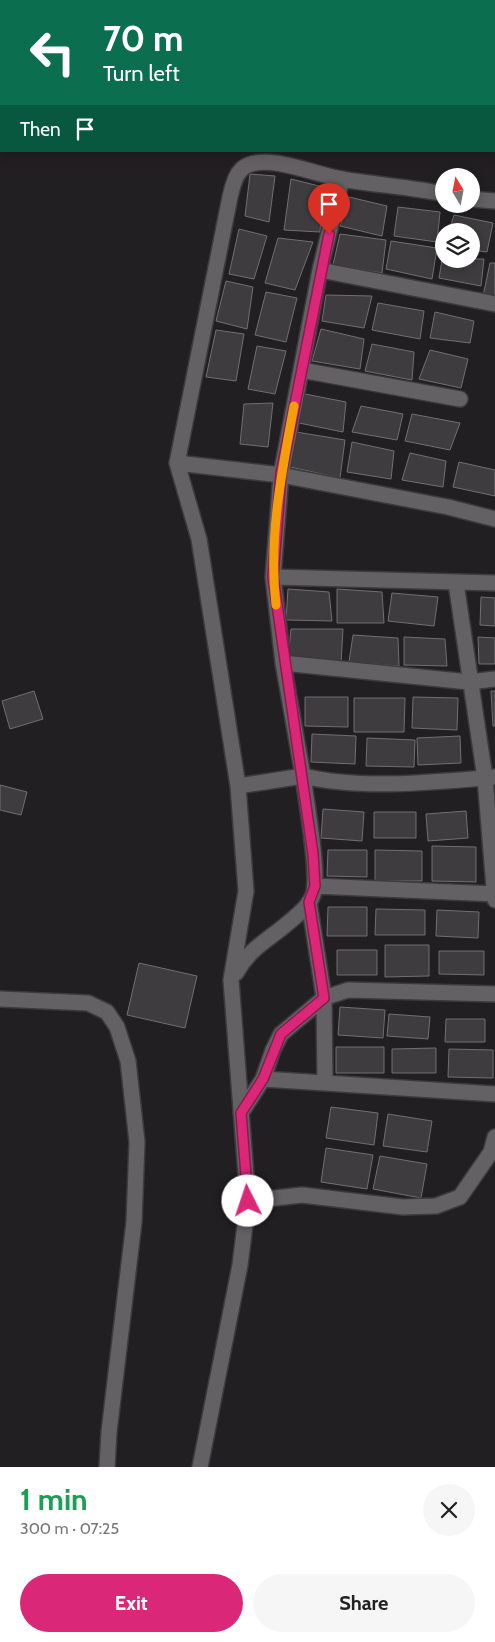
<!DOCTYPE html>
<html lang="en">
<head>
<meta charset="utf-8">
<style>
	body { margin:0; font-family:Cabin,sans-serif; background:#f6f6f6; color:#222; height:100vh; display:flex; flex-direction:column; font-size:19px; white-space:nowrap }
	* { box-sizing:border-box; margin:0 }
	p { font-size:16px; color:#767676 }
	.icon { flex:none; width:28px; height:28px; fill:none; stroke:currentColor; stroke-width:2; stroke-linecap:round; stroke-linejoin:round }
	.map { position:relative; height:1467px; overflow:hidden }
	.drawer { display:flex; flex-direction:column; background:#fff; flex:1 }
	.drawer>* { flex:none }
	.top-card { position:absolute; left:0px; top:0px; width:495px; height:152px; box-shadow:0 2px 12px #0003; background:#0b6e4f; color:#fff; overflow:hidden }
	.needle { width:32px; rotate:350deg }
	.tools { position:absolute; left:435px; top:168px; display:grid; gap:10px }
	.tools a { display:grid; place-items:center; width:45px; height:45px; border-radius:50%; background:#fff; box-shadow:0 2px 12px #0003; font-size:25px }
	.pin { position:absolute; display:grid; place-items:center; width:42px; height:42px; color:#fff; margin:-51px -21px; border-radius:50% 50% 50% 0; rotate:-45deg; box-shadow:0 0 5px #0007 }
	.pin .icon { rotate:45deg }
	.me { position:absolute; width:55px; margin:-28px; rotate:356deg; stroke-linejoin:round; filter:drop-shadow(0 0 4px #0008) }
	.turn { display:flex; align-items:center; gap:18px; height:105px; padding:0 20px; font-size:22px }
	.turn .icon { width:65px; height:65px; stroke-width:2.5 }
	.turn b { display:block; font-size:35px; line-height:42px }
	.then { display:flex; align-items:center; height:48px; padding:0 20px; background:#0003; gap:10px; font-size:19px }
	.round { display:grid; place-items:center; flex:none; width:52px; height:52px; border-radius:26px; background:#f6f6f6 }
	.summary { display:flex; align-items:center; justify-content:space-between; height:85px; padding:0 20px }
	h1 { font-size:30px; font-weight:700; line-height:38px; color:#1e9e55 }
	.button { display:flex; gap:10px; margin-top:auto; padding:10px 20px }
	.button a { flex:1; height:58px; border-radius:30px; background:#db2777; color:#fff; font-size:20px; font-weight:700; line-height:58px; text-align:center }
	.button a+a { background:#f6f6f6; color:#222 }
	.map>svg:first-child { display:block }
	.building { fill:#3e3c3e; stroke:#726f71 }
	.lines { fill:none; stroke-linecap:round; stroke-linejoin:round }
	.street-casing { stroke:#3c3a3c; stroke-width:18 }
	.street { stroke:#646164; stroke-width:15 }
	.route-casing { stroke:#8e194d; stroke-width:12 }
	.route { stroke:#db2777; stroke-width:9 }
	.slow { stroke:#f59e0b; stroke-width:9 }
</style>
</head>
<body>
<div class="map">
<svg width="495" height="1467" viewBox="0 0 495 1467">
	<rect width="100%" height="100%" fill="#211f21"/>
	<path class="building" d="M250 174 275 176 269 222 245 216Z
		M291 179 323 187 320 232 284 230Z
		M349 197 387 206 382 236 340 226Z
		M398 207 440 212 437 242 394 236Z
		M454 215 493 223 487 252 471 250V231H449Z
		M239 229 267 236 254 279 229 274Z
		M340 234 386 240 382 273 333 265Z
		M278 238 313 242 295 290 265 283Z
		M391 241 437 248 432 279 386 269Z
		M443 254 444 259H484L481 286 439 278Z
		M490 263H495V299L483 296Z
		M226 281 253 287 247 329 216 321Z
		M266 292 297 298 286 342 255 335Z
		M326 295 372 296 364 328 322 321Z
		M378 303 424 311 420 339 372 330Z
		M435 312 474 321 470 343 430 338Z
		M321 329 364 339 360 369 312 361Z
		M216 330 244 334 236 381 206 377Z
		M372 344 414 352 412 380 365 371Z
		M257 346 286 351 275 394 248 389Z
		M430 350 468 359 461 388 419 379Z
		M305 394 346 402 343 432 299 423Z
		M273 403 268 447 240 444 244 404Z
		M361 406 403 414 397 440 352 432Z
		M412 414 460 423 450 450 405 441Z
		M296 432 345 440 340 478 290 467Z
		M352 442 394 451 391 479 347 472Z
		M410 453 446 461 443 487 402 480Z
		M459 462 495 470V496L453 487Z
		M288 589 329 592 332 621 286 620Z
		M337 589 382 592 384 623H337Z
		M392 593 438 597 434 626 388 621Z
		M481 597 495 598V626L480 625Z
		M291 629H343L341 664 288 660Z
		M353 635 398 638 399 666 349 662Z
		M404 637 445 639 447 666 404 665Z
		M478 637 495 638V664H479Z
		M34 691 43 719 10 729 2 701Z
		M491 691H495V726H493Z
		M305 697H348V727L305 726Z
		M413 697 458 698 457 730 412 728Z
		M354 698H405L404 732H354Z
		M312 734 356 736 355 764 311 762Z
		M460 736 461 763 418 765 417 738Z
		M367 738 415 740 414 767 366 766Z
		M0 785 27 792 21 815 0 810Z
		M323 809 364 812 362 841 321 838Z
		M466 811 468 838 428 841 426 814Z
		M374 812H416V838H374Z
		M432 846 476 847V882L432 881Z
		M328 850H367V877L327 876Z
		M375 850 422 851V881H375Z
		M328 907H367V936H327Z
		M376 909 425 910V935H375Z
		M437 910 479 912 478 938 436 936Z
		M385 945H429V976L385 977Z
		M337 950H377V975H337Z
		M439 951H484V975L439 974Z
		M139 963 197 976 185 1028 127 1015Z
		M340 1007 385 1010 383 1038 338 1035Z
		M389 1014 430 1017 428 1039 387 1036Z
		M446 1019H485V1042H445Z
		M336 1047H384V1073H336Z
		M436 1048V1073H392V1049Z
		M449 1049 493 1050V1078L448 1077Z
		M331 1107 378 1113 374 1145 326 1138Z
		M388 1114 432 1121 427 1152 383 1146Z
		M326 1148 373 1155 367 1189 321 1182Z
		M380 1156 427 1164 421 1198 373 1189Z"/>
	<g class="lines">
		<g class="street-casing">
			<path id="street" d="M471 199 495 201
				M320 270 495 304
				M301 370 460 399
				M177 463 281 475 448 507 495 519
				M273 577 495 583
				M456 583 485 778 495 900
				M283 663 469 682 495 679
				M238 786 303 776 283 663 273 577 281 475 320 270 342 179
				M315 886 495 894
				M309 902 324 998 325 1083
				M236 973C250 948 267 941 288 923 297 915 309 907 313 895 320 875 306 801 303 776 362 790 434 782 495 777
				M0 999 88 1003 107 1012 117 1027 128 1061 137 1142 134 1222 109 1432 107 1467
				M263 1079 495 1094
				M241 1113 263 1079 273 1050 281 1034 324 998 348 990 495 994
				M248 1201 302 1195 403 1207 436 1206 460 1197 491 1152 495 1137
				M200 1467 240 1265 248 1201 231 980 246 891 238 786 199 539 177 463 230 197C233 185 236 170 248 165 273 155 316 175 342 179 376 185 410 187 444 194"/>
		</g>
		<use href="#street" class="street"/>
	</g>
	<g class="lines">
		<g class="route-casing">
			<path id="route" d="M248 1201 241 1113 263 1079 281 1034 324 998 309 902 315 886 313 854 273 577 281 474 329 234"/>
		</g>
		<use href="#route" class="route"/>
		<path class="slow" d="M276 605C268 539 282 470 294 406"/>
	</g>
</svg>
<div class="tools">
<a><svg class="needle" viewBox="-14 -14 28 28"><path d="M0-13l5 13h-10z" fill="#e53935"/><path d="M0 13l5-13h-10z" fill="#767676"/></svg></a>
<a><svg class="icon" aria-label="layers" viewBox="0 0 24 24"><path d="M12 4l9 5-9 5-9-5zM3 14l9 5 9-5"/></svg></a>
</div>
<div class="pin" style="left:329px;top:234px;background:#d93025"><svg class="icon" aria-label="arrive" viewBox="0 0 24 24"><path d="M6 21V4h12l-3 4 3 4H6"/></svg></div>
<svg class="me" style="left:248px;top:1201px" viewBox="-20 -20 40 40"><circle r="19" fill="#fff"/><path d="M0-13L10 11 0 6-10 11z" fill="#db2777"/></svg>
<div class="top-card">
<div class="turn"><svg class="icon" aria-label="left" viewBox="0 0 24 24"><path d="M17 20v-9H6M10 6l-5 5 5 5"/></svg><div><b>70 m</b>Turn left</div></div>
<div class="then">Then<svg class="icon" aria-label="arrive" viewBox="0 0 24 24"><path d="M6 21V4h12l-3 4 3 4H6"/></svg></div>
</div>
</div>
<section class="drawer">
<div class="summary"><div><h1>1 min</h1><p>300 m · 07:25</p></div><a class="round"><svg class="icon" aria-label="close" viewBox="0 0 24 24"><path d="M6 6l12 12M18 6L6 18"/></svg></a></div>
<div class="button"><a>Exit</a><a>Share</a></div>
</section>
</body>
</html>
